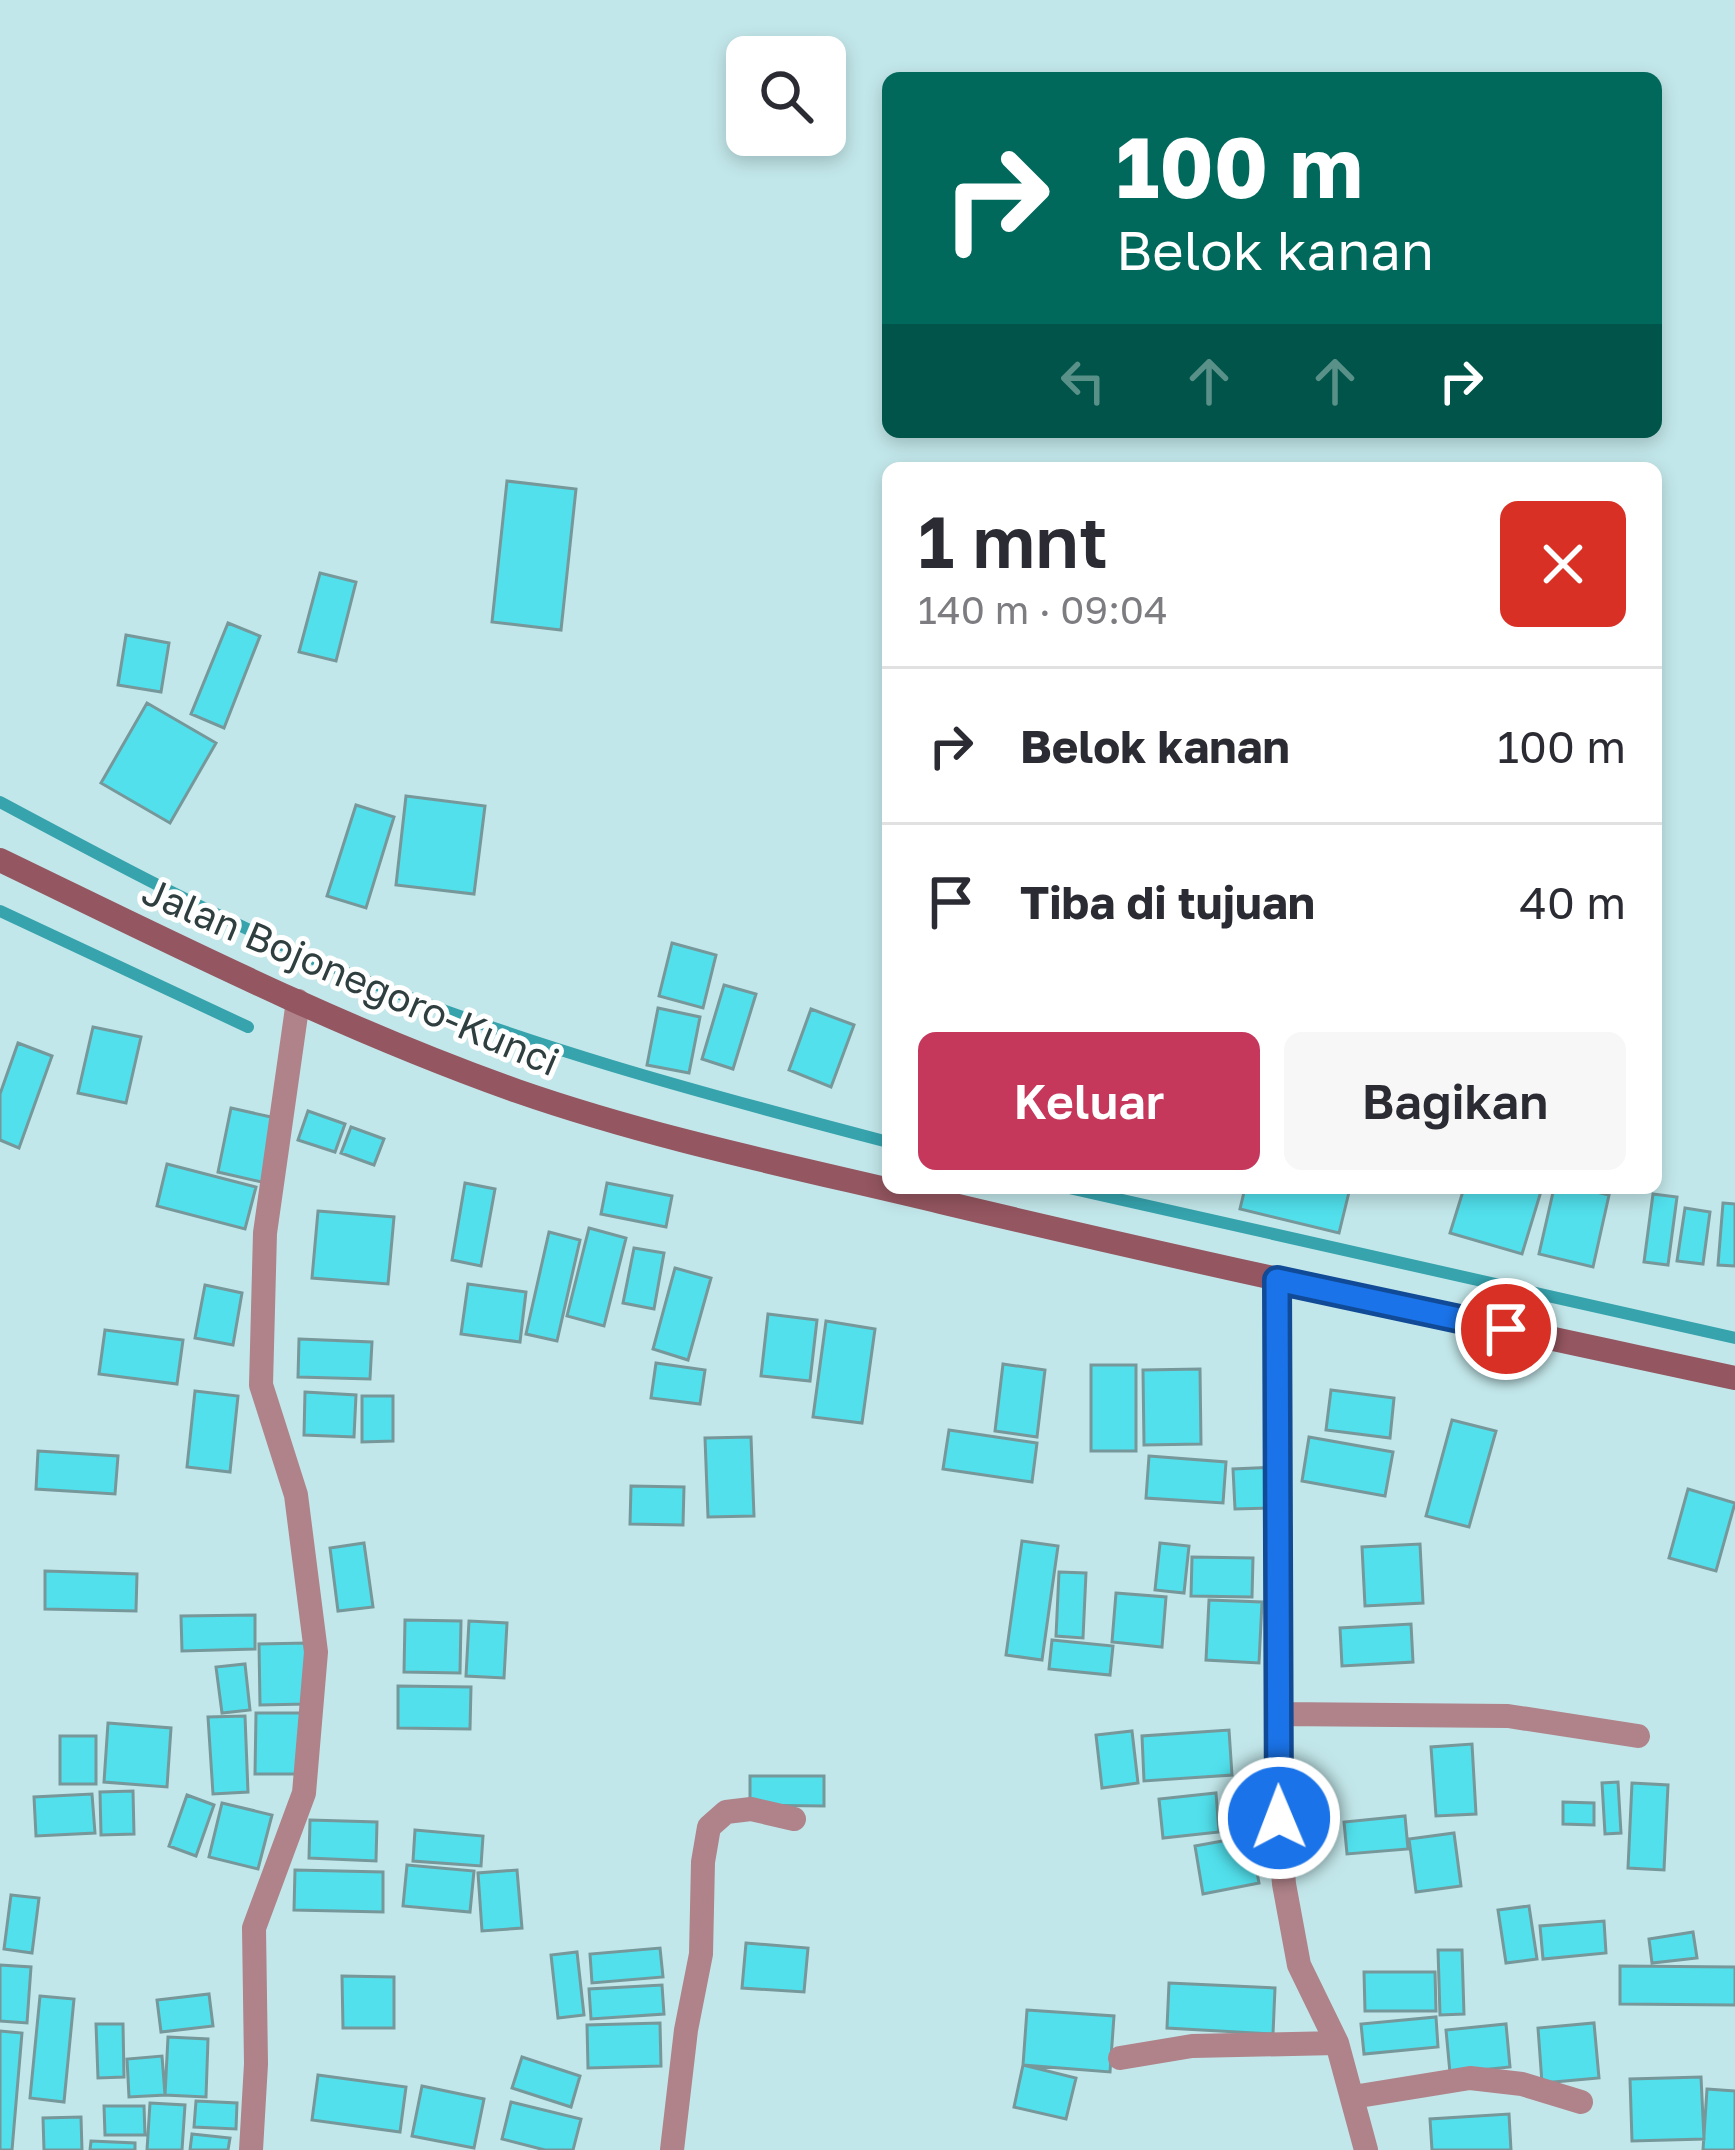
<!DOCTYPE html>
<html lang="id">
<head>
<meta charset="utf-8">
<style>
	body { margin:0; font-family:"Golos Text",sans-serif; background:#f7f7f7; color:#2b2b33; height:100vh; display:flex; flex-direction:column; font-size:45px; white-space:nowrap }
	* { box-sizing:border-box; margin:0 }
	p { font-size:39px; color:#7c7c81 }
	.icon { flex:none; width:66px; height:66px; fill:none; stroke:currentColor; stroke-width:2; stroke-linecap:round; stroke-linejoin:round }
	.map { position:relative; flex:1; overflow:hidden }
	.drawer { position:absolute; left:882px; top:462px; width:780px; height:732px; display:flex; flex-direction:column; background:#fff; border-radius:18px; box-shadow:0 6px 18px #0003 }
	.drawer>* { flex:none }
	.guide { position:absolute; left:882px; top:72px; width:780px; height:366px; border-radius:18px; box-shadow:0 6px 18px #0003; background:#00695c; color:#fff; overflow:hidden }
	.buttons { position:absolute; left:726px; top:36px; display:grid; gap:24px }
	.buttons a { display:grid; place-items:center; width:120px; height:120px; border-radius:18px; background:#fff; box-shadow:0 6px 18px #0003; font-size:60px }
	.pin { position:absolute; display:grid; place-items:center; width:102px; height:102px; color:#fff; margin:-51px; border:6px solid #fff; border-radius:50%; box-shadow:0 3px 12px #0007 }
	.me { position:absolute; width:132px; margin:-66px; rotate:359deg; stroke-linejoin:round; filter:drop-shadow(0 0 9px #0008) }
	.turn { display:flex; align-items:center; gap:42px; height:252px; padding:0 36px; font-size:54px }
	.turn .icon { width:156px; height:156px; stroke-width:2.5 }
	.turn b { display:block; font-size:84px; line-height:102px }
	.lanes { display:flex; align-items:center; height:114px; padding:0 36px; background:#0003; justify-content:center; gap:60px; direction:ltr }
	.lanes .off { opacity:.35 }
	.round { display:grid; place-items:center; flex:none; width:126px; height:126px; border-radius:18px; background:#f7f7f7 }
	.head { display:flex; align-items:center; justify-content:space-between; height:204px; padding:0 36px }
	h1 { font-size:72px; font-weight:600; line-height:90px }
	.cta { display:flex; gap:24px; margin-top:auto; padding:24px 36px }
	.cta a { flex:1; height:138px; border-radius:18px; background:#c6375c; color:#fff; font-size:48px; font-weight:600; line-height:138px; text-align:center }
	.cta a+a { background:#f7f7f7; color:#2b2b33 }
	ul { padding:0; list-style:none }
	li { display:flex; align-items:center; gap:36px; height:156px; padding:0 36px; border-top:3px solid #e1e1e2 }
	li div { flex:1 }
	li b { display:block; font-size:45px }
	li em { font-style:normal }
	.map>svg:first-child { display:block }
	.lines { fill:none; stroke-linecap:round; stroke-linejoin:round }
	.stream { stroke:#36a3ad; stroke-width:12 }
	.building { fill:#51e0ec; stroke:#76989b; stroke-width:3 }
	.minor { stroke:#af8389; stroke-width:24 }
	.secondary { stroke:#945660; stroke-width:24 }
	.route-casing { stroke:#114b97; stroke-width:30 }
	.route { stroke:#1a73e8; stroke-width:21 }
	.labels { text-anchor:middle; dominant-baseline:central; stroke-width:10; stroke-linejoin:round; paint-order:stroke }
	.street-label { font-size:39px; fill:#2f3e3f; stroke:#fff }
</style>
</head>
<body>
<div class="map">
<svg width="1735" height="2150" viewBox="0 0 1735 2150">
	<rect width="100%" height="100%" fill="#c2e7ea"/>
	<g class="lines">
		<path class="stream" d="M0 802C112 862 224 922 342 971 518 1044 704 1094 888 1142
			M0 911 248 1027
			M1069 1188 1735 1338"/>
	</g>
	<path class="building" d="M507 481 576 489 561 630 492 622Z
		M320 573 356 582 336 661 299 652Z
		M228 623 260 636 224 728 191 714Z
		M126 635 169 643 161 692 118 685Z
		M147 703 216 743 170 823 101 783Z
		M406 796 485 806 474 894 396 885Z
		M356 805 394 817 366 908 327 896Z
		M672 943 716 955 703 1008 659 996Z
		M724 985 756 994 733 1069 702 1059Z
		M658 1008 700 1017 689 1073 647 1065Z
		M811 1009 854 1025 831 1087 789 1070Z
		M93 1027 141 1037 126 1103 78 1093Z
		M18 1043 52 1056 19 1148 0 1140V1094Z
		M231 1108 280 1119 266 1183 218 1172Z
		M308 1111 345 1124 335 1152 298 1140Z
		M351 1127 384 1139 374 1165 341 1153Z
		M167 1164 256 1187 245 1229 157 1206Z
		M465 1183 495 1189 481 1266 452 1260Z
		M607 1183 672 1196 666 1227 601 1214Z
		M1245 1188H1350L1339 1233 1240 1209Z
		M1464 1188H1542L1522 1254 1450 1233Z
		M1554 1188H1579L1609 1195 1593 1267 1539 1254Z
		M1653 1194 1677 1197 1668 1265 1644 1262Z
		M1723 1203 1735 1204V1266L1718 1265Z
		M1685 1208 1710 1212 1703 1264 1677 1261Z
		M318 1211 394 1217 388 1284 312 1278Z
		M589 1228 626 1238 604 1326 567 1316Z
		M549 1232 580 1240 557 1341 526 1334Z
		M634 1248 664 1253 654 1309 623 1303Z
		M675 1268 711 1278 688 1360 653 1349Z
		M468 1284 526 1292 520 1342 461 1334Z
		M205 1285 242 1293 233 1345 195 1338Z
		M768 1314 817 1320 810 1381 761 1376Z
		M826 1321 875 1329 862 1423 813 1417Z
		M105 1330 183 1340 177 1384 99 1374Z
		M299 1339 372 1342 370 1379 298 1377Z
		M656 1363 705 1370 700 1404 651 1398Z
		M1003 1364 1045 1370 1037 1437 995 1431Z
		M1091 1365H1136V1451H1091Z
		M1200 1369 1201 1444 1144 1445 1143 1370Z
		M1331 1390 1394 1398 1390 1438 1326 1430Z
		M195 1391 238 1396 230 1472 187 1467Z
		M305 1392 356 1395 354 1437 304 1435Z
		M362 1396H393V1441L362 1442Z
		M1452 1420 1496 1431 1469 1527 1426 1516Z
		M949 1430 1037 1443 1032 1482 943 1469Z
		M751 1437 754 1516 708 1517 705 1438Z
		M1309 1437 1393 1452 1385 1496 1302 1481Z
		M38 1451 118 1456 115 1494 36 1489Z
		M1149 1456 1226 1462 1223 1503 1146 1498Z
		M1276 1467 1277 1508 1235 1509 1233 1469Z
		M631 1486 684 1487 683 1525 630 1524Z
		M1688 1489 1735 1503 1716 1571 1669 1558Z
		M1022 1541 1058 1546 1042 1660 1006 1655Z
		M364 1543 373 1607 338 1611 330 1548Z
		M1160 1543 1189 1546 1184 1593 1155 1590Z
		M1420 1544 1423 1603 1365 1606 1362 1547Z
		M1192 1557 1253 1558 1252 1597 1191 1596Z
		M45 1571 137 1574 136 1611 45 1609Z
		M1059 1572 1086 1573 1083 1638 1056 1636Z
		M1116 1593 1166 1597 1162 1647 1112 1642Z
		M1209 1600 1262 1602 1259 1663 1206 1660Z
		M255 1615V1649L182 1651 181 1616Z
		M405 1620 461 1621 460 1673 404 1672Z
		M469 1621 507 1623 504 1678 466 1676Z
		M1411 1624 1413 1662 1342 1666 1340 1628Z
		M1052 1640 1113 1646 1110 1675 1049 1669Z
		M307 1643V1704L260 1705 259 1644Z
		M245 1664 250 1710 222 1713 216 1667Z
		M398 1686 471 1687 470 1729 398 1728Z
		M256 1713H302V1774H255Z
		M245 1716 248 1792 213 1794 208 1717Z
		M108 1723 171 1728 167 1787 104 1782Z
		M1229 1730 1232 1775 1144 1781 1142 1736Z
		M1132 1731 1138 1783 1102 1788 1096 1735Z
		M60 1736H96V1784H60Z
		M1472 1744 1476 1814 1436 1816 1431 1747Z
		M750 1776H824V1806L750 1805Z
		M1618 1782 1621 1833 1605 1834 1602 1783Z
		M1632 1783 1668 1785 1664 1870 1628 1868Z
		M133 1791 134 1834 101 1835 100 1792Z
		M1216 1793 1219 1832 1163 1838 1159 1799Z
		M92 1794 95 1833 36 1836 34 1797Z
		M187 1795 214 1805 196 1856 169 1846Z
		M1563 1802 1594 1803V1825L1563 1824Z
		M222 1803 272 1815 258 1869 209 1857Z
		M1405 1816 1408 1849 1347 1854 1344 1822Z
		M310 1820 377 1822 376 1861 309 1858Z
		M415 1830 483 1836 481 1866 413 1861Z
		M1454 1833 1461 1886 1416 1892 1409 1839Z
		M1250 1836 1259 1883 1203 1894 1195 1846Z
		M407 1865 474 1871 470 1912 403 1906Z
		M295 1870 383 1872V1912L294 1910Z
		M517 1870 522 1928 482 1931 478 1873Z
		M11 1895 39 1898 32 1953 4 1949Z
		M1529 1906 1537 1959 1506 1963 1498 1910Z
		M1604 1921 1606 1953 1543 1959 1540 1926Z
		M1693 1932 1697 1958 1652 1963 1649 1939Z
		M746 1943 808 1948 804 1992 742 1988Z
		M660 1948 663 1977 592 1983 590 1954Z
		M1438 1950H1462L1464 2014 1440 2015Z
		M577 1952 584 2015 558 2018 551 1955Z
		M0 1965 31 1967 27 2023 0 2021Z
		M1620 1966 1735 1967V2005L1620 2004Z
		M1364 1972H1435L1436 2011H1365Z
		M342 1976 394 1977V2028H343Z
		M1169 1983 1275 1988 1273 2034 1167 2028Z
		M662 1985 664 2014 591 2019 589 1989Z
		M209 1994 213 2026 161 2032 157 2000Z
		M40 1996 74 1999 64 2102 30 2098Z
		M1027 2010 1114 2016 1110 2072 1023 2065Z
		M1436 2017 1438 2047 1364 2054 1361 2024Z
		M660 2023 661 2066 588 2068 587 2025Z
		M1594 2023 1599 2078 1542 2083 1538 2028Z
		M96 2024H123L124 2077 98 2078Z
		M1506 2024 1510 2067 1450 2073 1446 2030Z
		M0 2031 22 2033 12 2150H0Z
		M168 2037 208 2039 206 2097 165 2095Z
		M162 2056 165 2095 129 2097 127 2059Z
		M522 2057 580 2076 571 2107 512 2088Z
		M1023 2065 1076 2078 1066 2119 1014 2107Z
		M318 2075 406 2087 400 2132 312 2120Z
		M1701 2077 1704 2139 1632 2141 1630 2079Z
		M422 2086 484 2099 474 2148 412 2136Z
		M1707 2089 1735 2091V2150H1703Z
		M196 2101 237 2103 236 2129 194 2127Z
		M511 2102 581 2119 573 2150H545L502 2139Z
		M150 2103 185 2105 182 2150H147Z
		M104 2106H144L145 2135H105Z
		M1509 2114 1511 2150H1432L1430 2119Z
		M81 2117 82 2150H44L43 2118Z
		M192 2134 230 2138 228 2150H190Z
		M91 2141 135 2143V2150H90Z"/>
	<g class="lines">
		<path class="minor" d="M1277 1280 1280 1714 1276 1785 1284 1884 1299 1965 1337 2043 1366 2150
			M1280 1714 1508 1716 1638 1736
			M1120 2058 1192 2046 1337 2043
			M1353 2097 1470 2078 1522 2084 1581 2102
			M251 2150 256 2064 254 1928 304 1793 316 1652 296 1495 261 1385 265 1233 298 1001
			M672 2150 686 2030 701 1954 703 1862 709 1827 726 1812 751 1809 794 1819"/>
		<path class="secondary" d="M0 860C170 942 339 1028 517 1091 655 1139 799 1168 941 1202 1205 1265 1470 1321 1735 1378"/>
	</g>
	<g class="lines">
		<g class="route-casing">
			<path id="route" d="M1279 1818 1277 1280 1506 1329"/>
		</g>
		<use href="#route" class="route"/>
	</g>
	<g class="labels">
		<g class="street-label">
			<text transform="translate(351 976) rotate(23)">Jalan Bojonegoro-Kunci</text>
		</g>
	</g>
</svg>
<div class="buttons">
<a><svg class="icon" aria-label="search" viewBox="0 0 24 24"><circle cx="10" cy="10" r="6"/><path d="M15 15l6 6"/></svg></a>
</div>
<div class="pin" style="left:1506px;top:1329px;background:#d93025"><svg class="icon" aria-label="arrive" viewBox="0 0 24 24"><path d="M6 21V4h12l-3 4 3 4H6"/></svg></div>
<svg class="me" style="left:1279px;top:1818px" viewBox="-20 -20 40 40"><circle r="17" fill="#1a73e8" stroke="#fff" stroke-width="3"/><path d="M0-11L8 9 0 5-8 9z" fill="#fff"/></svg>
<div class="guide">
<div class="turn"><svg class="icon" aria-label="right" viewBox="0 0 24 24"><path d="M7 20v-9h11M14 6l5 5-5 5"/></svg><div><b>100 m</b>Belok kanan</div></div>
<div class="lanes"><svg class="icon off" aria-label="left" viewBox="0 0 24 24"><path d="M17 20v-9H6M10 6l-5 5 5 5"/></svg><svg class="icon off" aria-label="ahead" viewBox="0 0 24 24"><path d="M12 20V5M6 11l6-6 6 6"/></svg><svg class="icon off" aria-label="ahead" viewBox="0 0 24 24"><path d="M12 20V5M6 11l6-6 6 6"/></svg><svg class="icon" aria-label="right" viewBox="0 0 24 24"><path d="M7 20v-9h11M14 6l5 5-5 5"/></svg></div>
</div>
<section class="drawer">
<div class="head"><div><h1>1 mnt</h1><p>140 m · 09:04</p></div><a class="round" style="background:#d93025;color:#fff"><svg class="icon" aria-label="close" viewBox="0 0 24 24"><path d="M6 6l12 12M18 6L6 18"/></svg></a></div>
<ul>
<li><svg class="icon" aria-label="right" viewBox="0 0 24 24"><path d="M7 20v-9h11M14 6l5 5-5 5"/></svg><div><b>Belok kanan</b></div><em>100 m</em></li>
<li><svg class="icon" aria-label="arrive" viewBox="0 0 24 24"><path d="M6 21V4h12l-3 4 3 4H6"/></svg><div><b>Tiba di tujuan</b></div><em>40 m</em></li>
</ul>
<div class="cta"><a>Keluar</a><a>Bagikan</a></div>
</section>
</div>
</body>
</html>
